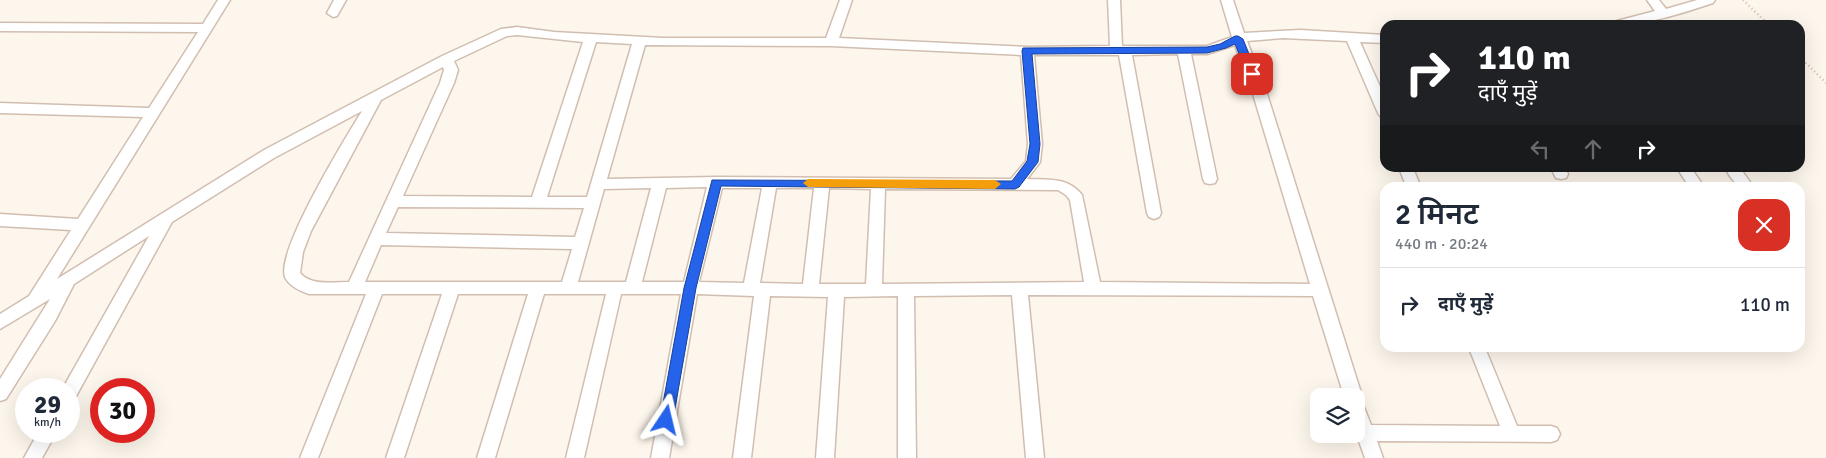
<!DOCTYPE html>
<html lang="hi">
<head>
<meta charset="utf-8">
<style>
	body { margin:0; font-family:Signika,"Noto Sans Devanagari",sans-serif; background:#f2f2f3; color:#1f2937; height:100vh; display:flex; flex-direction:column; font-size:19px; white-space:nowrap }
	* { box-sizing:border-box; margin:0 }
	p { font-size:16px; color:#747a83 }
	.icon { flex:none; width:28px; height:28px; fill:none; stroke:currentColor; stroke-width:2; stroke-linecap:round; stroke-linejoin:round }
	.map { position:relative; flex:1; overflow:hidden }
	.drawer { position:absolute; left:1380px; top:182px; width:425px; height:170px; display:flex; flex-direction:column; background:#fff; border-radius:15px; box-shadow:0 5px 20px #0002 }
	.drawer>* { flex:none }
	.guide { position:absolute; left:1380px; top:20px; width:425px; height:152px; border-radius:15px; box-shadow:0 5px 20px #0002; background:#202124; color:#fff; overflow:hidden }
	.buttons { position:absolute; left:1310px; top:388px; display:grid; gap:10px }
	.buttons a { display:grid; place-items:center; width:55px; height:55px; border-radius:10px; background:#fff; box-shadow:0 5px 20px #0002; font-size:25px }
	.speed { position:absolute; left:15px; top:378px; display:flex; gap:10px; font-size:25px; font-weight:700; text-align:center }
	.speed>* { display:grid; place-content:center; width:65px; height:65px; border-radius:50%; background:#fff; box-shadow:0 5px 20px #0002; line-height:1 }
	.speed small { font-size:12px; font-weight:400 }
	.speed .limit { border:8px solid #d22; background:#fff; color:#111 }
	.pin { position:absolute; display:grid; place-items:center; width:42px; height:42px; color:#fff; margin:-21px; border-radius:10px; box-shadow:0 2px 8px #0006 }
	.me { position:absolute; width:55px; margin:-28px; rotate:10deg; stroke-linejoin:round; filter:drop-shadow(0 0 4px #0008) }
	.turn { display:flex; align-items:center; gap:18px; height:105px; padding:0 15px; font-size:22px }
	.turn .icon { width:65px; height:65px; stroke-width:2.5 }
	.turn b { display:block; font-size:35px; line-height:42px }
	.lanes { display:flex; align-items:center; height:48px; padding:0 15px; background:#0003; justify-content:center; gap:25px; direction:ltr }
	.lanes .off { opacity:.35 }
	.round { display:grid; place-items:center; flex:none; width:52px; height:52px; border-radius:15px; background:#f2f2f3 }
	.overview { display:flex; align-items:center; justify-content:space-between; height:85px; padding:0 15px }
	h1 { font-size:30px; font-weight:600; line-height:38px }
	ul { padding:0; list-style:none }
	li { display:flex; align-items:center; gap:15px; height:75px; padding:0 15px; border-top:1px solid #e0e1e3 }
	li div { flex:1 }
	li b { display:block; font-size:19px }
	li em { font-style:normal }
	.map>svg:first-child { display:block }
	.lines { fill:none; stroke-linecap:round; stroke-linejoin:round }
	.minor-casing { stroke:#d1beb0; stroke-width:3 }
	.path { stroke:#d9b8a5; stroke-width:2.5; stroke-dasharray:1 3; stroke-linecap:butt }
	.minor { fill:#fff; fill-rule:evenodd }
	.route { fill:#2563eb; stroke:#184099 }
	.slow { fill:#f59e0b }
</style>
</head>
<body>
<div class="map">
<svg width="1826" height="458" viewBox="0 0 1826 458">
	<rect width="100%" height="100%" fill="#fdf6ec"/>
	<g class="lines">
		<g class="minor-casing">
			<path id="minor" d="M218 0H230L57 279 264 150 442 56 501 29 517 27 554 32 663 38H826L840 0H852L839 38 1027 47 1110 46 1108 0H1120L1122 46H1207L1232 37 1221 0H1233L1244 33 1300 30 1385 35V43L1360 42 1385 98V118L1380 116 1378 113 1347 41 1283 38 1247 41 1267 94 1362 396 1359 401 1362 402 1371 425 1500 426 1469 348H1485L1517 426H1551L1557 428 1560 434 1557 440 1551 442 1377 441 1383 458H1365L1356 433V396H1344L1313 296 1028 295 1044 458H1026L1012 295 914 296 916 458H898V296L844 297 834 458H816L828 297 770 296 751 458H733L754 296 697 294 669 458H651L681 294H621L584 458H566L606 294H544L495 458H477L528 294H458L404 458H386L442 294H382L318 458H300L366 294H309C300 291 289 286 285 277 276 251 346 137 362 111L274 158 172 222 75 398 69 400V389L63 388 149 236 74 284 55 321 6 399 0 401V379L50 299 0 329V314L29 296 71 230 0 226V214L78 219 143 117 0 113V103L149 108 198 32 0 31V23L203 24ZM517 35 583 42 532 197 403 196 454 83 458 70 454 61 507 36ZM596 42 632 44 587 197H547ZM645 45 831 46 1021 55 1028 144 1026 161 1011 179 716 177 607 179ZM1235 45 1253 94 1310 284 1100 282 1082 195C1068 177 1049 180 1027 179L1040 162 1042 144 1034 55H1119L1147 213 1149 217 1154 219 1159 217 1161 213 1132 55 1178 54 1203 179 1205 183 1210 184 1215 183 1217 179 1191 54H1207ZM443 67 444 70 440 83 349 282C333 282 311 286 300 273L303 252 311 231 381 100ZM707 187 684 282H642L666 188ZM651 188 626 282H578L604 189ZM722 188H762L744 283 699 282ZM776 188H814L803 284 760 283ZM829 188 871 189 866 284H819ZM885 189 1058 190 1066 195 1070 200 1084 282 882 284ZM398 207 584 208 575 237 386 233ZM381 245 572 249 562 282H365Z
				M334 0H346L337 16 333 17 327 13Z
				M1647 0H1659L1666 9 1697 0H1715L1713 3C1680 14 1646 25 1611 25L1613 22 1655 11Z
				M1399 168H1413L1421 188H1407Z
				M1551 168H1565L1568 174 1566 178 1561 179 1556 178Z
				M1677 168H1691L1705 188H1690Z
				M1725 168H1740L1750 182 1748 186C1737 189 1730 177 1725 168Z
				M39 431H57L42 458H24Z"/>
		</g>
		<path class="path" d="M1743 0 1769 25
			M1800 57 1826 83"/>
		<use href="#minor" class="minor"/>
	</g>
	<path class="route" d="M1235 36H1238L1243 39 1257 74 1256 76H1248L1235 44 1226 48 1207 53 1032 54 1040 144 1038 162 1019 187 1015 189 721 186 696 288 673 420 671 424 666 426 662 424 660 420 684 288 712 180 1012 181 1027 161 1030 144 1022 51 1023 48 1207 47 1220 44Z"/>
	<path class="slow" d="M808 179 995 180 1001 184 995 189 808 187 803 183Z"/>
</svg>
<div class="buttons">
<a><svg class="icon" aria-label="layers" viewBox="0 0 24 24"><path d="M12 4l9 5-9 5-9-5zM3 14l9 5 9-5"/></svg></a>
</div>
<div class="speed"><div>29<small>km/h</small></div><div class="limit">30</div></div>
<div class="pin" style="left:1252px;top:74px;background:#d93025"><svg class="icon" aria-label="arrive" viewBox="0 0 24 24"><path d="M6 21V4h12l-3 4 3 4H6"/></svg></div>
<svg class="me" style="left:666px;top:420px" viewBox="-20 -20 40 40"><path d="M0-17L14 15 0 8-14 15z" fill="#2563eb" stroke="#fff" stroke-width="4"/></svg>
<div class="guide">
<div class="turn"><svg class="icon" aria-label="right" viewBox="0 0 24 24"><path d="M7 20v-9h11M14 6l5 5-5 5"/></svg><div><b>110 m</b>दाएँ मुड़ें</div></div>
<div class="lanes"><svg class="icon off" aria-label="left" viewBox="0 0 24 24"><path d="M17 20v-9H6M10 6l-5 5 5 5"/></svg><svg class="icon off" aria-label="ahead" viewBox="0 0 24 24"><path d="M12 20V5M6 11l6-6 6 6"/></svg><svg class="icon" aria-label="right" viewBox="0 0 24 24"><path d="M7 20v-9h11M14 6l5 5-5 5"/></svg></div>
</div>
<section class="drawer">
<div class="overview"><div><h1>2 मिनट</h1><p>440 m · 20:24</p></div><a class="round" style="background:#d93025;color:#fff"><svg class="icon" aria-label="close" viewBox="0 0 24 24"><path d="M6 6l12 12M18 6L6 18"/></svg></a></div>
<ul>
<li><svg class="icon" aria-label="right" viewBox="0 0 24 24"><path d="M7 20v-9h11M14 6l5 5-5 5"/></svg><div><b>दाएँ मुड़ें</b></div><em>110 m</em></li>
</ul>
</section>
</div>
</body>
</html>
